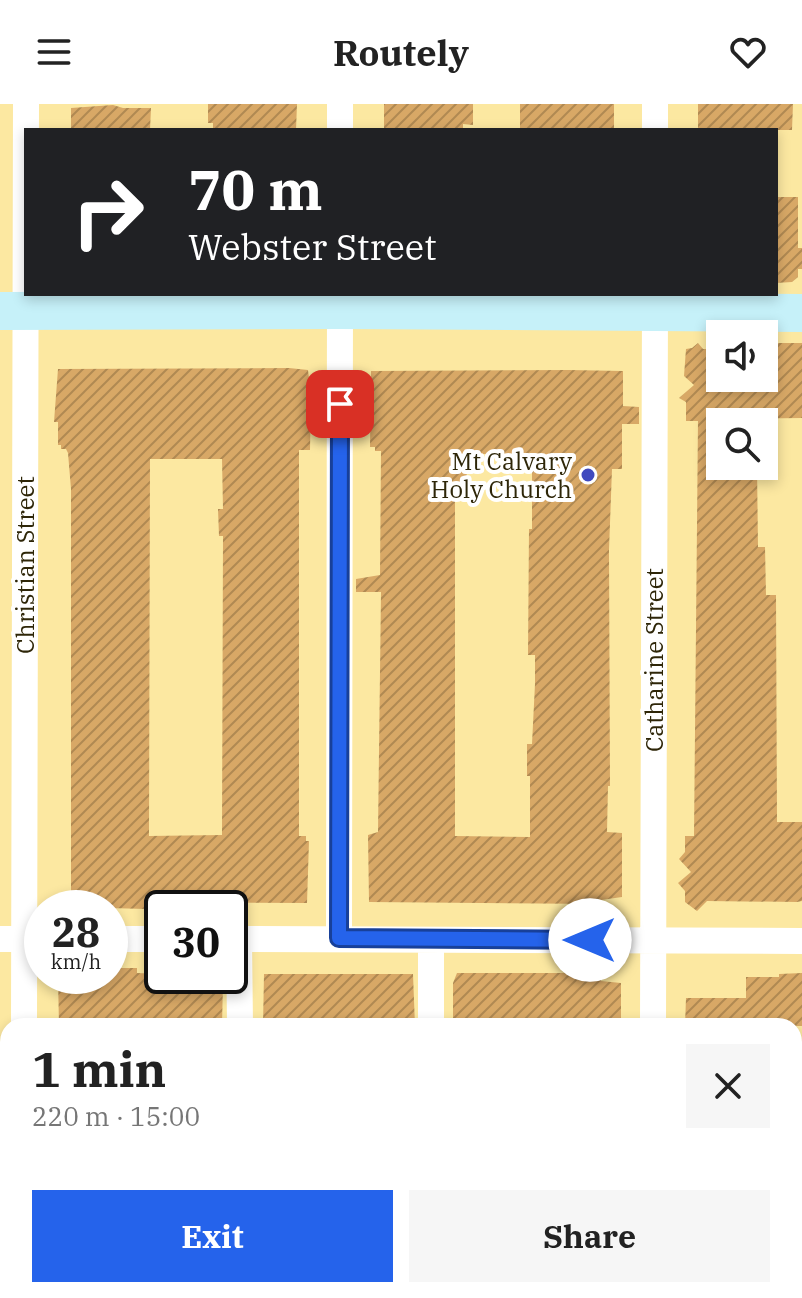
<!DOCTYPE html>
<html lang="en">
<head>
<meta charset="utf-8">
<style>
	body { margin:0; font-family:"IBM Plex Serif",serif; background:#f6f6f6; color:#222; height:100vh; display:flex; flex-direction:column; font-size:30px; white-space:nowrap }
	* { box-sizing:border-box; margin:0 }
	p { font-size:26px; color:#767676 }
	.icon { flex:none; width:44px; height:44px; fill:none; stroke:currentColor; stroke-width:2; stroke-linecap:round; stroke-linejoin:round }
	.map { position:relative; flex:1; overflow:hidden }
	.drawer { position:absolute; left:0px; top:914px; width:802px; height:280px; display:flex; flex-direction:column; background:#fff; border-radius:24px 24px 0 0; box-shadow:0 4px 12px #0003 }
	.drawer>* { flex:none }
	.banner { position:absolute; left:24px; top:24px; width:754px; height:168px; border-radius:0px; box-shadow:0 4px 12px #0003; background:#202124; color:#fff; overflow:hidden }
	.buttons { position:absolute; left:706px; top:216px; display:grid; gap:16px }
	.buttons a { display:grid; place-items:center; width:72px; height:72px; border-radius:0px; background:#fff; box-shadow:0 4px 12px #0003; font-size:40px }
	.speed { position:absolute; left:24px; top:786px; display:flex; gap:16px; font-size:40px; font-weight:700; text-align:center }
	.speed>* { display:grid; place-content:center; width:104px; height:104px; border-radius:50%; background:#fff; box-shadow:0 4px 12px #0003; line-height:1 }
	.speed small { font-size:20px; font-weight:400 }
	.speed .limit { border:4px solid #111; border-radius:12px; background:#fff; color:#111 }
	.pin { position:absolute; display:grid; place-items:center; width:68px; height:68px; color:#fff; margin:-34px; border-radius:16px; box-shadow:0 4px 12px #0006 }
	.me { position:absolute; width:88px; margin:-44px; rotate:270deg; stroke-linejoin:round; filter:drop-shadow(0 0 6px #0008) }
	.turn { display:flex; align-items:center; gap:28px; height:168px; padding:0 32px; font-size:36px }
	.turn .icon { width:104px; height:104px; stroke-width:2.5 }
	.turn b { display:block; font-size:56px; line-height:68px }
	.round { display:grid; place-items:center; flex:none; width:84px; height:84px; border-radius:0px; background:#f6f6f6 }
	.headline { display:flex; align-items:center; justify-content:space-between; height:136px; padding:0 32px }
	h1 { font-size:48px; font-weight:700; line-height:60px }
	.button { display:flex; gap:16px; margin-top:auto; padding:16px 32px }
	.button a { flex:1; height:92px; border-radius:0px; background:#2563eb; color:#fff; font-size:32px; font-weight:700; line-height:92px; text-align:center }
	.button a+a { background:#f6f6f6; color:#222 }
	header { display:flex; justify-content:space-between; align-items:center; height:104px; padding:0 32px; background:#fff; font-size:36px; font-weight:700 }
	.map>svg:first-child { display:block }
	.building { fill:url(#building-hatch); fill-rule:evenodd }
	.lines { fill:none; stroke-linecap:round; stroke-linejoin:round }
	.street { stroke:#fff; stroke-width:26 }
	.secondary { stroke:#c6f1f9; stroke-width:38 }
	.route-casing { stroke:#184099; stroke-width:20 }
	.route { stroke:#2563eb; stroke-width:14 }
	.poi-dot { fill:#4049be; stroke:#fff; stroke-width:3 }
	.labels { text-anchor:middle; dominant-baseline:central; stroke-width:8; stroke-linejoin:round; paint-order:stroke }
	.poi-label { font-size:24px; fill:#2e2608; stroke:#fff; text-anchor:end }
	.street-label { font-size:24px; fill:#2e2608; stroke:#fff }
</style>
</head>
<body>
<header><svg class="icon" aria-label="menu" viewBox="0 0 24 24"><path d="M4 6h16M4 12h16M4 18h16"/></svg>Routely<svg class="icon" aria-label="heart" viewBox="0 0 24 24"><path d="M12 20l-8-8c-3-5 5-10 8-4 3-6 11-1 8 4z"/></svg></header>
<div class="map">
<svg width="802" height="1194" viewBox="0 0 802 1194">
	<defs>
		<pattern id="building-hatch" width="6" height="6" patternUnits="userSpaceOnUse" patternTransform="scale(2)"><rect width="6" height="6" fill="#d8a866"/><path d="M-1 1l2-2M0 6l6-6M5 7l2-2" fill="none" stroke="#b08952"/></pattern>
	</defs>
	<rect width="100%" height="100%" fill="#fce8a1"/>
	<path class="building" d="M208 0H297L296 26 213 25V19H208Z
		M384 0H473V21L463 20V24L458 25 384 26Z
		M520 0H614V26H520Z
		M698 0H793L792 26H698Z
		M113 1 123 4H151L150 26H71V4Z
		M776 93H798V144H802V165H798V173L792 178 776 179Z
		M698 239 703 245H720V274H764V239H802V314L720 315V362H757L758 443H765L766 491H776L777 718H802V797L797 798 707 797 697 807 685 798V787L678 779 691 768 679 755 685 748V732H694L698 317H686V298L679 294 694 281 684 272 686 245 692 244Z
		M289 264 308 266 311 291 310 346H299V732H306V737H309L307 799 150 798V803L146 805 71 803V385L68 349 66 345H61V341H58V318H54L58 265ZM150 355H222L223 405H218L219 432H223L222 731 149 732Z
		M569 266 623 267V302L639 303V320H622V365H612L609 446 610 682H608L607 728 622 729V793L601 796V800L369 798 368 731 378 728 381 488H356V475L380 471 381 347H375V343H370L371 267ZM466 350H521V355H532V425H529L528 551H535V580L532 640H527V672H530V733L455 732V379H467Z
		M110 864H137V869L162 870V872H221V878H223L222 922H59L58 872H110Z
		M457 869H601V877L621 879V922H453V879Z
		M802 869V922H685L686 894H746V873H779V870Z
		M264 870H413L415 922H263Z"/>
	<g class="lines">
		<path class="street" d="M340 26V0
			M655 26V0
			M339 834 340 190
			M0 835H42
			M110 835H162
			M230 835 802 837
			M239 835 240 922
			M24 922 26 0
			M431 922V836
			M653 922 655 194
			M240 1186V1194
			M23 1194V1186
			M431 1194V1186
			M652 1194V1186"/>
		<path class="secondary" d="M0 207 340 206 802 209"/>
	</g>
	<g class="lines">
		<g class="route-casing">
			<path id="route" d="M340 300 339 834 590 836"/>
		</g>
		<use href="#route" class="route"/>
	</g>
	<circle class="poi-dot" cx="588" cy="371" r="8"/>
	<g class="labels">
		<g class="poi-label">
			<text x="572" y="357">Mt Calvary<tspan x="572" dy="28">Holy Church</tspan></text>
		</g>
		<g class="street-label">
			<text transform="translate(25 461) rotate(-90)">Christian Street</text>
			<text transform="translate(654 556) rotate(-90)">Catharine Street</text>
		</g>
	</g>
</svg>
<div class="buttons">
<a><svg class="icon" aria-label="sound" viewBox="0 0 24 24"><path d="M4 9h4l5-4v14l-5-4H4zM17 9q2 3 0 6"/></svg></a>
<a><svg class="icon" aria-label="search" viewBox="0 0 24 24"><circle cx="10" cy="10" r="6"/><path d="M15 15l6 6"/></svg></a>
</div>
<div class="speed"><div>28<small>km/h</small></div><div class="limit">30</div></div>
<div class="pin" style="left:340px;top:300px;background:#d93025"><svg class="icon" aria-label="arrive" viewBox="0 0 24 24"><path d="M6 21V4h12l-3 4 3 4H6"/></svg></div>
<svg class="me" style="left:590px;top:836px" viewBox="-20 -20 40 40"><circle r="19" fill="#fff"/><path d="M0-13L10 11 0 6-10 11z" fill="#2563eb"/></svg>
<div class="banner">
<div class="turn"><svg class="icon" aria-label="right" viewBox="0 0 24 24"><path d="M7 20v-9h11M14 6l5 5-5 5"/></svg><div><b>70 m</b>Webster Street</div></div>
</div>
<section class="drawer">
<div class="headline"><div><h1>1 min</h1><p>220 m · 15:00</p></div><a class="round"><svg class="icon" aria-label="close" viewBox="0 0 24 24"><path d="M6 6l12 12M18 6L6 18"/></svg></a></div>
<div class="button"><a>Exit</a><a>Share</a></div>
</section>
</div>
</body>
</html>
